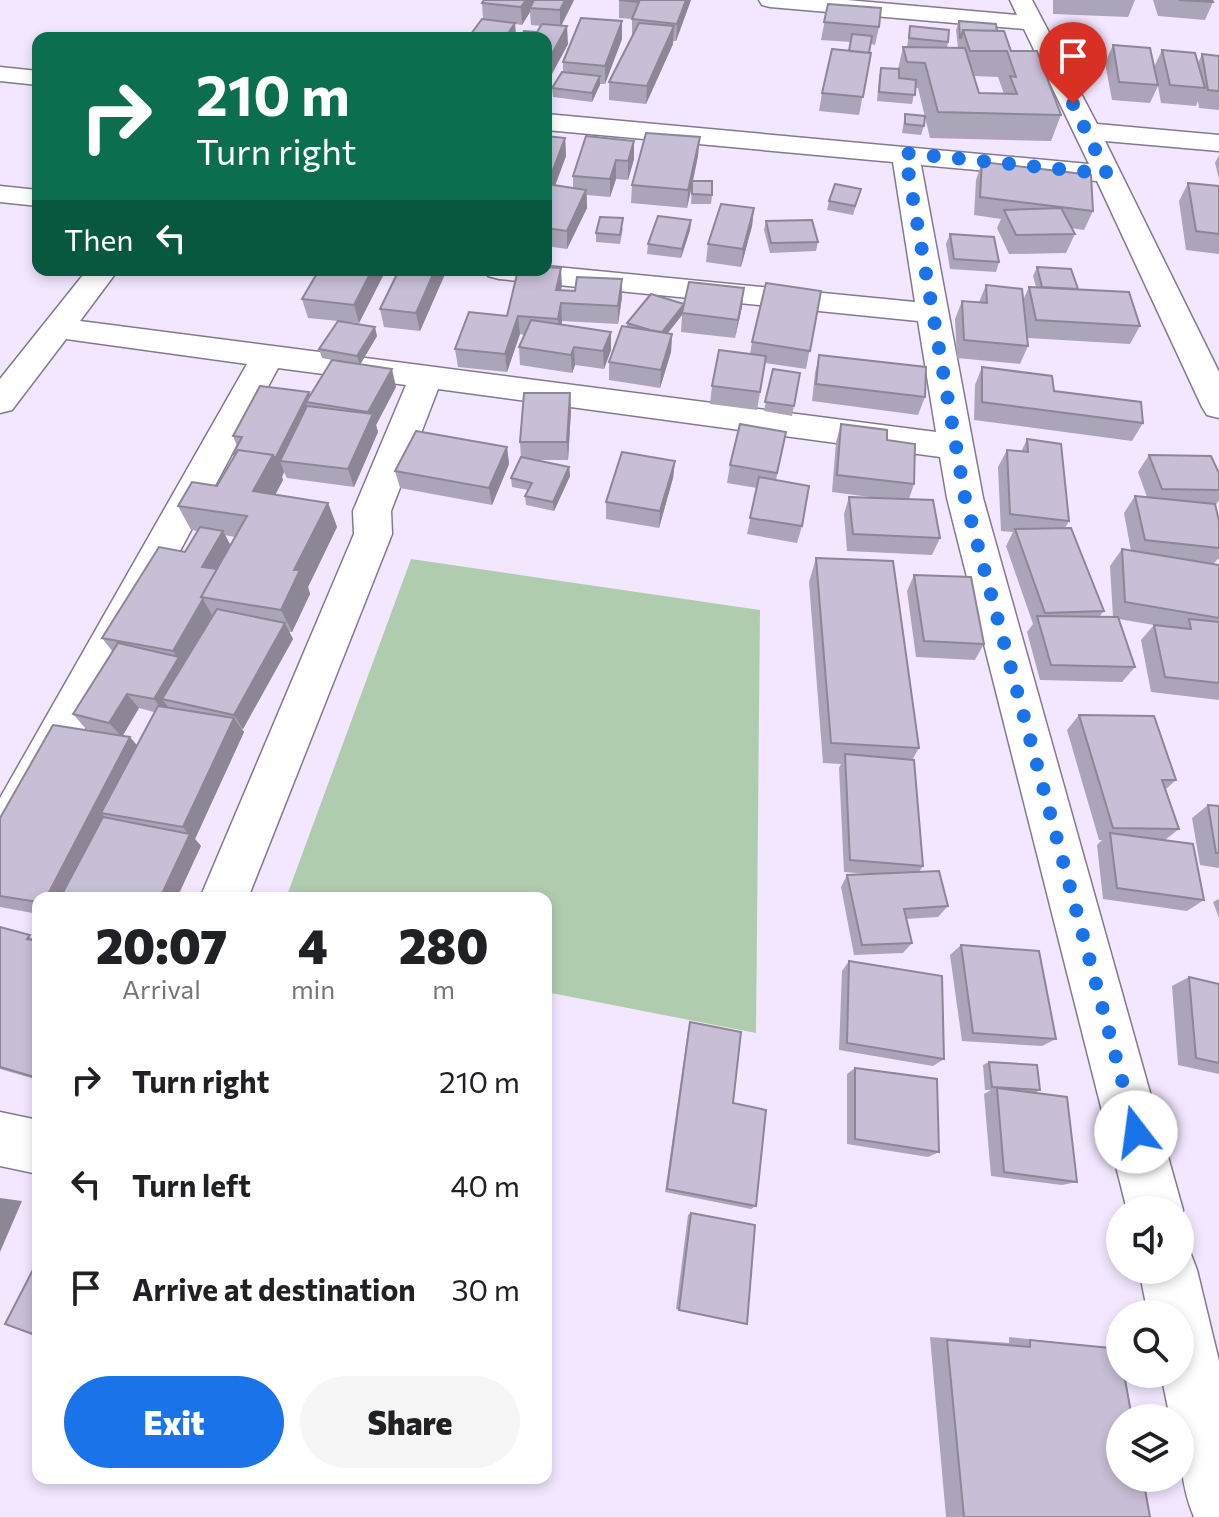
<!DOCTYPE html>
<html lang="en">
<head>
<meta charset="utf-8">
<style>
	body { margin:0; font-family:Commissioner,sans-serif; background:#f6f6f6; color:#202124; height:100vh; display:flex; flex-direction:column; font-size:30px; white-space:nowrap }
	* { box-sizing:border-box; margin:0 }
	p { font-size:26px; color:#757577 }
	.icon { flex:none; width:44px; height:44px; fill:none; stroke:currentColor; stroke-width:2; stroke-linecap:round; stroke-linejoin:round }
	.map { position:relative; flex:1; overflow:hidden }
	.panel { position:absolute; left:32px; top:892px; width:520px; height:592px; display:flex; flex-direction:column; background:#fff; border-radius:16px; box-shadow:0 4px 12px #0003 }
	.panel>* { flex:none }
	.banner { position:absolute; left:32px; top:32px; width:520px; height:244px; border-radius:16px; box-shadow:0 4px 12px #0003; background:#0b6e4f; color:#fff; overflow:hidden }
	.tools { position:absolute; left:1106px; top:1196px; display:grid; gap:16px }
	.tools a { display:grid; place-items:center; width:88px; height:88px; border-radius:50%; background:#fff; box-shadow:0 4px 12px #0003; font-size:40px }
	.pin { position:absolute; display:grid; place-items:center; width:68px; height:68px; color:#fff; margin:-82px -34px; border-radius:50% 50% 50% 0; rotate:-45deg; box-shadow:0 0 8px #0007 }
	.pin .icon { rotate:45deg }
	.me { position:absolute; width:88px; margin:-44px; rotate:345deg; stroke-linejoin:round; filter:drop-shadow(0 0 6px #0008) }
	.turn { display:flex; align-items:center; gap:28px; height:168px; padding:0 32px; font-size:36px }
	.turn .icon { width:104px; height:104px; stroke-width:2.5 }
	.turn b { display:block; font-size:56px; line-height:68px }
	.then { display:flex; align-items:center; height:76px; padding:0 32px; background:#0003; gap:16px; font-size:30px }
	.eta { display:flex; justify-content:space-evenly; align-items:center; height:136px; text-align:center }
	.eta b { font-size:48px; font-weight:800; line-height:56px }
	.action { display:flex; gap:16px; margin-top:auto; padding:16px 32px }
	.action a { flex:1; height:92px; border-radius:48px; background:#1a73e8; color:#fff; font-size:32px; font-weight:800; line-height:92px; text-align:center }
	.action a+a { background:#f6f6f6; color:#202124 }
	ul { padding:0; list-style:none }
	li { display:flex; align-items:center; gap:24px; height:104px; padding:0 32px }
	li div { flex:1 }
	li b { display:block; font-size:30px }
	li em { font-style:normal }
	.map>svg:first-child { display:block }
	.green { fill:#b0ccaf }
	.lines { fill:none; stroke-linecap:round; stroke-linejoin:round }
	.minor-casing { stroke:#83798e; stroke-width:3 }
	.minor { fill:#fff; fill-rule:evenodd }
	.wall { fill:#aca4b8; fill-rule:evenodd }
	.shaded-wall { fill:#8c8696 }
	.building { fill:#c8bfd6; stroke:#8c8696; stroke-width:2 }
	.route { stroke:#1a73e8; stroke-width:14; stroke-dasharray:0 25.2 }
</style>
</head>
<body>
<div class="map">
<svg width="1219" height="1517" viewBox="0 0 1219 1517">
	<rect width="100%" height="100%" fill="#f3e7ff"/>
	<path class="green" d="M411 559 760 610 756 1033 546 992V898H286Z"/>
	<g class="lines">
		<g class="minor-casing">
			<path id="minor" d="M759 0H847L1017 15 1010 0H1032L1097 124 1219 135V151L1105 141 1219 372V418L1207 415 1202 407 1097 181 921 165 983 498 1183 1210 1180 1218V1210H1127L947 498 940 457 438 389 391 511 392 534 248 898H200L354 534 353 511 406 385 278 368 16 857 0 863V798L247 364 66 339 12 410 0 413V379L87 270H118L80 321 936 432 918 321 499 279 488 276 484 270H546V266L915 302 893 162 546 130V114L1089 164 1024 29 770 7 762 5Z
				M0 67 38 71V85L0 81Z
				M0 186 38 190V206L0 202Z
				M0 1112 38 1120V1174L0 1166Z
				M1180 1246 1189 1249 1197 1270 1219 1361V1517H1194C1180 1484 1180 1453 1180 1418H1170L1161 1374H1180V1314H1148L1139 1270H1180Z"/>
		</g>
		<use href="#minor" class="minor"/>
	</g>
	<path class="wall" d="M574 0 561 26 568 44 546 85V38L537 32 541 26 531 25 530 12 522 25 515 24 516 38H468L483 19 482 3Z
		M619 0H691L676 41H673V44L646 104 609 100V82L632 37V19L619 18Z
		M1053 0H1135L1128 17 1053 14Z
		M1153 0H1212L1213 2 1205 20 1158 16Z
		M828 4 879 27 875 45 871 44 869 53H871L859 115 819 111 822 93 849 51 851 42 821 40Z
		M959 21 997 31 1061 115 1051 141 930 138 918 88H915L912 104 877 101 879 77 881 68 898 69 903 47H907L910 26 948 42 947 48H958L956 30ZM973 76 998 77 1004 94 979 93Z
		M622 39 605 84H600L592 102 553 97 552 88 563 72V62Z
		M1113 45 1154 67 1162 50 1198 63 1202 54 1219 56V110L1199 108 1198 101 1196 106 1161 103 1158 86 1150 103 1112 100 1105 63Z
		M905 114 924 126 921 135 902 133Z
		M546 136 565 138 566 156 555 185 573 188V176L586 136 634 159 628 180 616 179 610 197 587 195V208L567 249 546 246Z
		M1219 155V179L1215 163Z
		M698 156 693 181 712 195 711 204H691L692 186 687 208 631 203 632 185Z
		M982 162 1093 211 1084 230 1071 228 1075 234 1066 253 1009 254 997 228 1001 219 974 215 976 180Z
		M1188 183 1219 186V254L1186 250 1179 201Z
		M861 189 853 215 827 210 829 201Z
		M754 208 752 226 741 267 706 262 708 244Z
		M691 220 690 230 681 258 647 254 648 244Z
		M766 221 818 242 816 251 770 253 764 230Z
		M623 228 620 244 596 242V233Z
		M950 234 999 262 996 272 950 269 946 244Z
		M1037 267 1140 326 1130 344 1028 338 1026 329 1028 346 1020 364 957 358 955 319 962 301 979 302 986 285 1023 300 1029 287H1036L1033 276Z
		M561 268V290L575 291 622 279V297L618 324 562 321V325L611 350 604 369 575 365 572 373 520 365 519 347 524 335 520 334 507 372 458 367 455 349 507 316Z
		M386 270 359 323 308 318 302 299Z
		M399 270H444L445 274 420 331 384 327 380 309Z
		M821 291 806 369 765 363 757 410 710 404 712 386 750 354 752 342Z
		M684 304 742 307 735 338 681 332 682 315 668 333 672 334 671 352 660 388 609 380V362L627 327V323Z
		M377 336 360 364 396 387 376 425 378 432 354 487 287 478 284 472 282 477 283 480 275 495 328 503 337 527 308 587 310 594 292 632H289L293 639 243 729H242L244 732 195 839 201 846 38 898V914L0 907V818L109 734 86 729 73 714 113 652 102 638 185 552 198 531 191 530 178 506 217 486 234 457 233 454 237 446 233 436 310 395 332 360 322 358 319 349ZM225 535 235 537 230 545ZM139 708 154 712 137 745 122 736Z
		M819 355 925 397 918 415 812 401 815 373Z
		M982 367 1054 391 1143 423 1132 441 974 420 975 385Z
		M773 369 800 373 792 416 764 411Z
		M570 393 571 411 568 460H531L569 467 570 476 554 511 526 505 525 496 528 490 512 487 511 478 521 458 520 442Z
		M841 424 887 440 914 484 909 499 940 538 932 555 847 551 844 514 849 497 878 498 832 492 836 442Z
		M786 432 776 480 802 526 797 543 747 534 757 488 727 483 730 465Z
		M1027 439 1069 521 1065 528 1104 611 1099 617H1113L1110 566 1122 549 1131 551 1124 513 1135 496 1147 497 1138 472 1149 455 1219 473V500L1215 506 1219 521V558L1213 564 1219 565V700L1151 692 1141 640 1154 625 1119 619 1135 667 1122 682 1040 680 1027 632 1033 624 1006 546 1013 532 1001 531 998 467 1007 450 1021 452Z
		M507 447 509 464 492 505 400 488 395 471Z
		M675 461 673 478 659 528 606 519V502Z
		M816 558 919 748 912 760 923 866 919 872 948 906 938 917 906 919 912 943 903 953 854 955 841 887 847 875 869 874 844 872 839 768 841 764 823 763 809 582Z
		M914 575 984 644 975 660 916 657 907 591Z
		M1079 715 1176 780 1166 789 1179 829 1165 840 1204 900 1187 911 1103 899 1097 845 1102 840H1099L1067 730Z
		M1208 805 1219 806V868L1200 865 1192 818Z
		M1219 899V918L1213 902Z
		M0 927 38 940V1080L0 1069Z
		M961 945 1056 1039 1042 1046 962 1041 950 955Z
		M849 961 944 1059 933 1066 839 1050 842 971Z
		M1189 977 1219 984V1074L1178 1065 1172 986Z
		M690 1022 733 1103 756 1206 751 1209 665 1192 688 1030Z
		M989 1062 1040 1090 1035 1093 1077 1182 1062 1185 991 1176 984 1094 991 1090H985L983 1065Z
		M855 1068 939 1152 928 1157 847 1144V1074Z
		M691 1213 679 1310 676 1309 688 1215Z
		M930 1337 1009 1343V1337L1120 1349 1150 1517H946Z"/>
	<path class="shaded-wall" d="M526 0H538L530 8V12L522 25 521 7Z
		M565 0H574L560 28V10Z
		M686 0H691L676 41 677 24Z
		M622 21V39L605 84V66Z
		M515 23 516 38H505Z
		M567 26 568 44 546 85V65Z
		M674 26 673 44 646 104 647 86Z
		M600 76V85L592 102V93Z
		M700 137 698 156 687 208 688 190Z
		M565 138 566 156 552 194 551 175Z
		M634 141V159L628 180V161Z
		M616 160V179L610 197V179Z
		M586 190 587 208 567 249V231Z
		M754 208 752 226 741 267 743 249Z
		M691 220 690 230 681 258 682 249Z
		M561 268 562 286 557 308 556 290Z
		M372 270H386L359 323 354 305Z
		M435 270H444L445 274 420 331 416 313Z
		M622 279V297L618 324V306Z
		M744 288 742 307 735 338 738 320Z
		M561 303 562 321 559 337 558 319Z
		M684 304 682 315 660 343 661 334Z
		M518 316 520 334 507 372 505 354Z
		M375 327 377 336 360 365 357 356Z
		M611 332V350L604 369 603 351Z
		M672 334 671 352 660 388 661 370Z
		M574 347 575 365 572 373 571 355Z
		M392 369 396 387 376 425 378 432 354 487 348 469 370 420 368 412Z
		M309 392 313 403 306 402 311 418 280 461 284 472 282 477 283 480 264 516 253 491Z
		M570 393 571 411 568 460 567 442Z
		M507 447 509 464 492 505 489 488Z
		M675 461 673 478 659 528 660 511Z
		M569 467 570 476 554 511 553 502Z
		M328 503 337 527 308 587 310 594 292 632 281 610 294 570Z
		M223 531 232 548 211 583 202 567Z
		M203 599 212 615 185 664 162 699 169 708 165 714 154 699 178 659 173 651Z
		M285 623 293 639 243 729 234 715Z
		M127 694 139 708 122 737 109 723Z
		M234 718 244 732 195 839 201 846 177 898H160L189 835 183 827Z
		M130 737 147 757 101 813 113 825 77 898H46Z
		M0 1198 22 1201 0 1252Z"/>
	<path class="building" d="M484 0H526L521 7 482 3Z
		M534 0H565L560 10 530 8Z
		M619 0H686L677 24 632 19 639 2Z
		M1179 0H1212L1213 2Z
		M828 4 881 8 879 27 824 22Z
		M581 18 622 21 605 66 563 62Z
		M482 19 515 23 505 38H468Z
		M959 21 996 24 997 31 963 30 961 38H960Z
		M639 23 674 26 647 86 609 82Z
		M542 24 567 26 546 65V38H520L524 31 537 32Z
		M910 26 949 30 948 42 909 38Z
		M963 30 1004 31 1011 51H1037L1061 115 938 112 925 63 907 62 903 47 965 48 979 93 1017 94 1010 76 1016 77 1007 51H970Z
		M852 34 872 36 869 53 849 51Z
		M1113 45 1150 48 1158 85 1119 82Z
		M832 49 871 53 863 97 822 93Z
		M1162 50 1195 53 1205 88 1170 85Z
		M1202 54 1219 56V91L1208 90Z
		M881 68 899 69V78L916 80 915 95 879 92Z
		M562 72 600 76 592 93 552 88Z
		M905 114 925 116 924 126 905 124Z
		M646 133 700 137 688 190 632 185Z
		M546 136 565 138 551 175H546Z
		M586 136 634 141 628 161 616 160 610 179 573 176Z
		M982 162 1091 175 1093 211 980 197Z
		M692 181H712V195L692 194Z
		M1188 183 1219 186V234L1196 231Z
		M547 184 586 190 567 231 546 228V186Z
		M835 184 861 189 855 206 829 201Z
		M721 204 754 208 743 249 708 244Z
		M1061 208 1075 234 1016 235 1004 210Z
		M658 216 691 220 682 249 648 244Z
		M600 217 623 218 620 235 596 233Z
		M812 220 818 242 771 243 766 221Z
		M950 234 994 237 999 262 954 259Z
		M546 267 561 268 556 290 575 291 577 277 622 279 618 306 561 303 558 319 518 316 505 354 455 349 469 312 507 316 518 270H546Z
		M1037 267 1071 269 1078 289 1042 287Z
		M319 270H372L354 305 302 299Z
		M399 270H435L416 313 380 309Z
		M689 282 744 288 738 320 682 313Z
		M766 283 821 291 810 351 752 342Z
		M986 285 1022 289 1028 346 964 340 962 301 987 303Z
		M1029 287 1129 292 1140 326 1036 320Z
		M651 294 684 304 662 332 650 330 627 323Z
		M531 320 611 332 603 351 574 347 571 355 519 347Z
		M338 321 375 327 357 356 319 349Z
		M622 326 672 334 661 370 609 362Z
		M719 350 766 356 760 392 712 386Z
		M819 355 926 367 925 397 816 384Z
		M332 360 392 369 368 412 306 402Z
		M982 367 1052 376 1054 391 1141 402 1143 423 982 402Z
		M773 369 800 373 794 406 765 402Z
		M260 386 309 392 275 459 273 455 238 450 235 454H233L242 437 233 436Z
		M524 393H570L567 442H520Z
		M307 406 373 414 348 469 280 461Z
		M740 424 786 432 777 473 730 465Z
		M841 424 887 430V440L915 444 914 484 837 475Z
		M416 431 507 447 489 488 395 471Z
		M1027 439 1061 444 1069 521 1010 514 1007 450 1028 452Z
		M238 450 273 455 253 491 328 503 294 570H300L281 610 201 597 247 516 178 506 192 482 217 486Z
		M622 452 675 461 660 511 606 502Z
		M1149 455 1211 456 1219 473V490L1162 489Z
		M521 457 569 467 553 502 525 496 532 483 511 478Z
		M759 477 809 486 802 526 750 518Z
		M1135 496 1215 504 1219 521V548L1145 540Z
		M849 497 933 500 940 538 853 534Z
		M200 527 223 531 202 567 217 569 201 597 203 599 173 651 102 638 159 547 185 552Z
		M1071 528 1104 611 1045 613 1015 529Z
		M1122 549 1219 565V618L1125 602Z
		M816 558 893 561 919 748 831 743Z
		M914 575 971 577 984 644 924 641Z
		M217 609 285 623 234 715 162 699Z
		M1037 616 1118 617 1135 667 1051 665Z
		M1189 619 1219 622V683L1165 677 1154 625 1191 629Z
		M118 643 179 657 154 699 127 694 109 723 73 714Z
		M158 706 234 718 183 827 101 813Z
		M1079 715 1154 716 1176 780H1162L1179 829 1113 828Z
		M53 725 130 737 46 898H38V902L0 896V818Z
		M845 754 914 760 923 866 850 860Z
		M1208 805 1219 806V853H1216Z
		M103 817 190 834 160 898H60Z
		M1110 833 1193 844 1204 900 1117 888Z
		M939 871 948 906 904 909 912 943 862 945 847 875Z
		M0 927 30 935 27 939 38 941V1078L0 1067Z
		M961 945 1039 951 1056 1039 973 1033Z
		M849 961 942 976 944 1059 847 1043Z
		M1189 977 1219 984V1063L1196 1058Z
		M690 1022 741 1032 733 1103 766 1110 756 1206 667 1189Z
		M989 1062 1037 1065 1040 1090 992 1087Z
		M855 1068 937 1079 939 1152 855 1139Z
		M997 1088 1067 1097 1077 1182 1004 1172Z
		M691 1213 755 1225 747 1324 679 1310Z
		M38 1260V1336L5 1324Z
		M947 1340 1030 1347V1340L1120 1349V1374H1124L1132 1418H1120V1478H1143L1150 1517H964Z
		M255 1478H269L268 1481Z"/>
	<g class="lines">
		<path class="route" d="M1073 104 1107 174 905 153 965 498 1136 1132"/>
	</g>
</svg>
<div class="tools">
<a><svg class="icon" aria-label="sound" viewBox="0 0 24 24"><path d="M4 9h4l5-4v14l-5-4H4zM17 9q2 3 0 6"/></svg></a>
<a><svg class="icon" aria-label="search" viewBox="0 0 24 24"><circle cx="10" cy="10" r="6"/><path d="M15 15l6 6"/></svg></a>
<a><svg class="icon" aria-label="layers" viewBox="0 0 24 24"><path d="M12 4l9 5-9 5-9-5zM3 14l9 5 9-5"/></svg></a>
</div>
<div class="pin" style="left:1073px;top:104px;background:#d93025"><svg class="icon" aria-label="arrive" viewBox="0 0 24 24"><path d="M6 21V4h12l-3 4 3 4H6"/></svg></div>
<svg class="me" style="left:1136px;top:1132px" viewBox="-20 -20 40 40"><circle r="19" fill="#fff"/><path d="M0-13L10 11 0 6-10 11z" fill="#1a73e8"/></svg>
<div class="banner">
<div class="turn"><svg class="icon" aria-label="right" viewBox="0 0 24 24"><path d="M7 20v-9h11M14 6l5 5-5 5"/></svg><div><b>210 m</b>Turn right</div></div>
<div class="then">Then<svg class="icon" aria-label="left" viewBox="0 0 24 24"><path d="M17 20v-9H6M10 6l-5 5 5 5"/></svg></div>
</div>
<section class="panel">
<div class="eta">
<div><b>20:07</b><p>Arrival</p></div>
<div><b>4</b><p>min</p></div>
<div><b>280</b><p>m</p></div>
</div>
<ul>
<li><svg class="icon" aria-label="right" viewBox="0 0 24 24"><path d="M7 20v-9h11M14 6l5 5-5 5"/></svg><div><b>Turn right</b></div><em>210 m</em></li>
<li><svg class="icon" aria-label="left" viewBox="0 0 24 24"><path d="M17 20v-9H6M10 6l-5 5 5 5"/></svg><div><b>Turn left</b></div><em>40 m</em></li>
<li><svg class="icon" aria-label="arrive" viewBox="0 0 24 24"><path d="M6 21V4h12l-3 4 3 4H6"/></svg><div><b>Arrive at destination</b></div><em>30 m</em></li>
</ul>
<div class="action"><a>Exit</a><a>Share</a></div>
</section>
</div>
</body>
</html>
